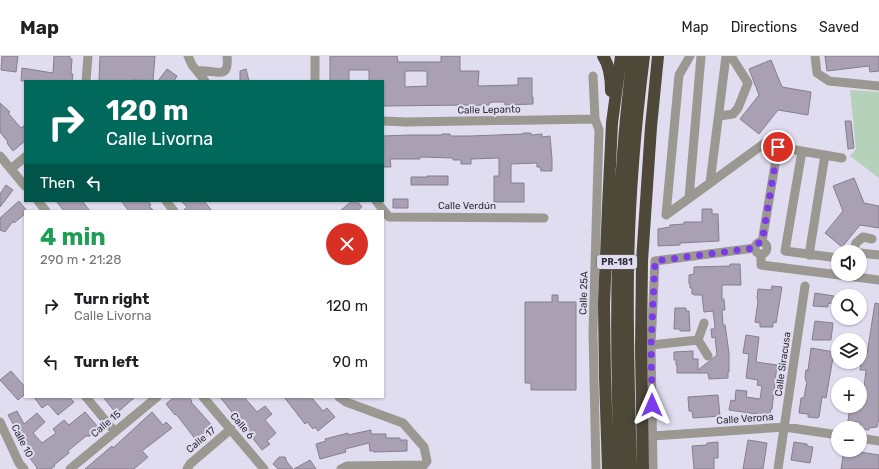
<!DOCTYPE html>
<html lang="en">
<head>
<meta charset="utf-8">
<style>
	body { margin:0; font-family:Rubik,sans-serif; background:#f6f6f6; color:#202124; height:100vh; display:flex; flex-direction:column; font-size:15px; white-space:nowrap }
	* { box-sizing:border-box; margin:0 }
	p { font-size:13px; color:#757577 }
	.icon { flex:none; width:22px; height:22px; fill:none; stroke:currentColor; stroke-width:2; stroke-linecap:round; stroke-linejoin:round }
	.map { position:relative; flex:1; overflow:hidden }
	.details { position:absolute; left:24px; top:154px; width:360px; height:188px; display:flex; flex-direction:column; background:#fff; border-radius:0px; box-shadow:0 1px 3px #0004 }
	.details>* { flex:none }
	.guide { position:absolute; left:24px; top:24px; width:360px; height:122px; border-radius:0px; box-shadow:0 1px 3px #0004; background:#00695c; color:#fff; overflow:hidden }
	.fabs { position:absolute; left:831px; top:189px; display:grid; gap:8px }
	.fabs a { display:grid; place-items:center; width:36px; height:36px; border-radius:50%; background:#fff; box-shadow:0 1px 3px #0004; font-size:20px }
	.pin { position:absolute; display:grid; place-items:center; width:34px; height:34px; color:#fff; margin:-17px; border:2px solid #fff; border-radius:50%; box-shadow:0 1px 4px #0007 }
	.me { position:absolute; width:44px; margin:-22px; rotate:0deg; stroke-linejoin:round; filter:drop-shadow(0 0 3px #0008) }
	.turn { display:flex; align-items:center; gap:14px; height:84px; padding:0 16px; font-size:18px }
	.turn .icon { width:52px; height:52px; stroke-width:2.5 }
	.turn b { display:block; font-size:28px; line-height:34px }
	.then { display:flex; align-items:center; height:38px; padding:0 16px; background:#0003; gap:8px; font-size:15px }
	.round { display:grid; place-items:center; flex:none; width:42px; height:42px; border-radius:21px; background:#f6f6f6 }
	.headline { display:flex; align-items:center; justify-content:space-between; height:68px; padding:0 16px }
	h1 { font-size:24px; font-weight:700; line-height:30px; color:#1e9e55 }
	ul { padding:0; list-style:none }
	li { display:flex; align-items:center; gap:12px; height:56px; padding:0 16px }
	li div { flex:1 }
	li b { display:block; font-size:15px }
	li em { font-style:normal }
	header { display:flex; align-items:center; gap:24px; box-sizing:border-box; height:56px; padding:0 20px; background:#fff; border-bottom:1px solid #e0e0e0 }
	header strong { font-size:19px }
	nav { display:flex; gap:22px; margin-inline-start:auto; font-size:14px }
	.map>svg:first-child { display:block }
	.green { fill:#b5d1b9 }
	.building { fill:#a9a1b3; stroke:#857e8f; fill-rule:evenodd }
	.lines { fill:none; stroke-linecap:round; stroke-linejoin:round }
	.minor { stroke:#9a9890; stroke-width:9 }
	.highway { stroke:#4d4838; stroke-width:12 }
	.route { stroke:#7c3aed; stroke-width:7; stroke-dasharray:0 12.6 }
	.labels { text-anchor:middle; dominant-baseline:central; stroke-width:4; stroke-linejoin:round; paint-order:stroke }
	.shield { fill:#e0ddf1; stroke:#65636f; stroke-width:1 }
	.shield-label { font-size:9px; font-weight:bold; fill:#302f37 }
	.street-label { font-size:10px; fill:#302f37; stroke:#e0ddf1 }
</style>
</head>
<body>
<header>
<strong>Map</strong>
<nav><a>Map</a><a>Directions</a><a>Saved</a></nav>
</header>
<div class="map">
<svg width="879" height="413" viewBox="0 0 879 413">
	<rect width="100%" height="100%" fill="#e0ddf1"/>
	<path class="green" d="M850 34 879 36V122L850 100 856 93Z"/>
	<path class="building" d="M2 0H18L16 16 1 14Z
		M54 0H70V3H72L71 18H73L72 25H21L22 12 53 17Z
		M100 0H155L153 25 133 24V25H99Z
		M330 0H397L398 6H441V0H460V15H479L478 30 518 29V22H532V41H533V48L505 49V46H493L489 47V49H478V57H470L469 49 383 50V25H369V14H349V25H330ZM405 15H427V30L405 31Z
		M825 0H879V15L870 16 869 10 827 15Z
		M771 4 782 31 811 36 808 59 778 54 759 78 740 63 759 39 749 13Z
		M167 13 177 20 174 25H158Z
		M246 13 249 25H240V15Z
		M0 47 10 56 8 57 21 72 25 69V85L13 95 7 87 8 86 0 76Z
		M845 65H851L854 92 848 93Z
		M523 77H531V79L542 78V81L550 80 552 103V115H541L540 111H537V107L511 108V127H524V146H494V120H499V102L471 103V108H461V104H453V102L420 101V103H390L391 111H383V80L409 79H442V78H450V80H470L523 78Z
		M427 120H448V129H411V121H427Z
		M854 122 864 147 879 150V172L860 169 842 191 825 177 843 155 833 130Z
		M6 129 13 134 0 151V138Z
		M393 143H408V152H393Z
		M19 145 27 155H25V158L14 167 13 165 5 176 0 174V162Z
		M56 145H82L90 155H64Z
		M121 145H148L151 149 149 150 154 155H129Z
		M181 145H204L212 155H183L187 151Z
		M352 145H357L362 151 357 155H340Z
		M702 153H712V158H718L719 185 680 187V189L658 190V173L670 171V169L684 168V166H702Z
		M730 208H740L741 229H722V243H724L725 254H722L723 269H725L729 297V316H728V322L709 323 708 317H677V309H676V304H674V296L693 295V303H698V314L717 299 715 281 712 282 711 273H714L715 270 713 255 704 256 702 239H694V238H692V232H690V228H689V219L694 218V211L730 210Z
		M772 230 782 231 776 267 773 266V271H760V267L755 266 758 245 757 242 758 233 771 234Z
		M815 237 834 240 833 248 828 247V251L813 250Z
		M552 239H558V246H576V334H531V327H525V246H552Z
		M875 247 879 248V362L877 371 869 372V374L860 373V366L848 365 850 350H862L866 314H860L861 309H859L860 301 864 302V298H867Z
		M675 252H686V255H689L690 275H680V273H674Z
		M815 265 833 267 831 284H812Z
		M746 279 759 281 756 306 777 309 772 353H771L770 360 729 354 731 344 735 345 736 334 747 335 746 341 760 343 762 330 757 329 758 324 746 322 749 298 743 297Z
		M811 292 834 296 826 342 822 341 819 361 817 362 808 361V358L799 357 801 342H804L806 330 807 327 805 322 806 314H808Z
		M11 315 25 331V338L18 344 0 324Z
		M718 339 720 360 693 362 692 355H689L688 341Z
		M34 341H69L74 346 58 359 48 348 42 352Z
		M103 341H135L118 356 117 355 115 356Z
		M174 341H189L192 345 191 346 215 373 203 383 200 380 196 384 176 358 175 359 166 348Z
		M220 341H244L257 356 265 350 272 358 265 364 276 377 267 385 270 388 262 394Z
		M284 341H311L323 355 327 352 335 361 318 375 315 371 313 373 307 366 305 368Z
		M17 355 24 368 37 357 45 366 33 377 42 387 56 377 53 373 64 364 69 369 85 356 98 371 90 380H86L68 395 69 397 54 409 55 410 51 413H37L36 410 28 400 33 396 19 381 21 379 16 373 8 359Z
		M152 356 163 369 166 366 172 372 142 395 148 401 134 413H85L112 390 113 392Z
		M371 374V378H386V382H400V384H407V395L374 396 373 395H370L369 387 345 393 346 396 320 403 316 388 326 385 325 383 348 377V379Z
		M748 384 767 387 763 413H743Z
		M718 386V402H714V413H694L692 390 707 389V387Z
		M794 386 807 388V390L813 391 810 407 791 404Z
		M844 394H860V396L879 399V413H841Z
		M279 401H285L287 406 293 413H278L273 408Z
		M310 404 316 413H294Z"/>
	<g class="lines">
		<path class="minor" d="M188 0 192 9 205 25
			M315 0V25
			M690 0 679 19 666 159 710 127 773 81
			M815 0 817 17 829 25 879 30
			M197 15C213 12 230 27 227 0
			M593 20 595 63 599 74 593 276 596 413
			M86 25 88 0
			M719 60 733 58 738 52 748 27 731 0
			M383 65 406 66 595 63
			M802 95 785 195 838 202
			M0 100 25 130
			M11 113 25 101
			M710 127 726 0
			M689 142 701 0
			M38 145 46 155
			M166 145 174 155
			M376 145 389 161 544 162
			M755 192a6 6 0 1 1 12 0a6 6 0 1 1-12 0Z
			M762 186 778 91 842 102
			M853 196 856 187 863 181 872 183
			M860 197 879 199
			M761 199V209L879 224
			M809 199 825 99
			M698 284 708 300
			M698 284 704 267
			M651 289 698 284
			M86 341 115 376
			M203 341 264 413
			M339 341 346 346 403 367 424 391 427 405 424 409 347 410 341 413
			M0 366 19 407 24 413
			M652 380 785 371 838 379
			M860 382 879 385
			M70 413 157 341
			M187 413 190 408 231 373
			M653 413 651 289 655 205 755 192
			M778 413 805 230"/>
		<path class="highway" d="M603 0C610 10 611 23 611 35
			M608 413 605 321 604 248 608 151 612 67 621 0
			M620 413C615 275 615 137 633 0
			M631 413C629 347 627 281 628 215 629 144 635 71 644 0
			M643 413 641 293 642 205 651 71 658 0"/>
	</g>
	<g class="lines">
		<path class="route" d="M652 349 651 289 655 205 755 192 756 188 762 186 778 91"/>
	</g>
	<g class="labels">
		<rect class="shield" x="597" y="199" width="40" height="14" rx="3"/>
		<g class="shield-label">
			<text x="617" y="206">PR-181</text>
		</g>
		<g class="street-label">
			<text transform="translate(489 54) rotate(-1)">Calle Lepanto</text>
			<text x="467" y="150">Calle Verdún</text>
			<text transform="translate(584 237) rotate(-88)">Calle 25A</text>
			<text transform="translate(783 308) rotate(-82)">Calle Siracusa</text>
			<text transform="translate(745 363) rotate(-4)">Calle Verona</text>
			<text transform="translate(106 368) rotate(-40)">Calle 15</text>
			<text transform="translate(242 370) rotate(50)">Calle 6</text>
			<text transform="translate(201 384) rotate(-40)">Calle 17</text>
			<text transform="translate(22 385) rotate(63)">Calle 10</text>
		</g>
	</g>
</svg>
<div class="fabs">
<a><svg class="icon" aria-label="sound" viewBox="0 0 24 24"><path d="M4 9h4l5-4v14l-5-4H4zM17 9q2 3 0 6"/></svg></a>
<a><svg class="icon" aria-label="search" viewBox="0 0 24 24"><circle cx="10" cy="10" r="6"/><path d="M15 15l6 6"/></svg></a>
<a><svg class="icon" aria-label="layers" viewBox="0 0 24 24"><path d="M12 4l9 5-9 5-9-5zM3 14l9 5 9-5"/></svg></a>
<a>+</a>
<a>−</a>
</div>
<div class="pin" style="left:778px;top:91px;background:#d93025"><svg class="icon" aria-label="arrive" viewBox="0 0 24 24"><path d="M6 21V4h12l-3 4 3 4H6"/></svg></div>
<svg class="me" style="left:652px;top:349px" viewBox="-20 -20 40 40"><path d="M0-17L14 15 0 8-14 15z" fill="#7c3aed" stroke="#fff" stroke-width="4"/></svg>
<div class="guide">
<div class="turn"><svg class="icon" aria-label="right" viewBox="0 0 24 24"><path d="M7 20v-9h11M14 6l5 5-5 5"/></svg><div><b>120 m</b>Calle Livorna</div></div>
<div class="then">Then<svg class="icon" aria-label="left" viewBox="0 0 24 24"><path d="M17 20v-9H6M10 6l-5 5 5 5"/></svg></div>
</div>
<section class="details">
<div class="headline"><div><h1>4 min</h1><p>290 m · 21:28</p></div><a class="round" style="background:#d93025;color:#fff"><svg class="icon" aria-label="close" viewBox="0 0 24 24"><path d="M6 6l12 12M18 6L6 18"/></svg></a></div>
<ul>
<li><svg class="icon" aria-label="right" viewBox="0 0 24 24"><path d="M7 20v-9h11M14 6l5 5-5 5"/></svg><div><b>Turn right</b><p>Calle Livorna</p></div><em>120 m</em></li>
<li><svg class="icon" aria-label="left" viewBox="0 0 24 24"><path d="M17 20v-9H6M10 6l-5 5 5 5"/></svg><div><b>Turn left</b></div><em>90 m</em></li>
</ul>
</section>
</div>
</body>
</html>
